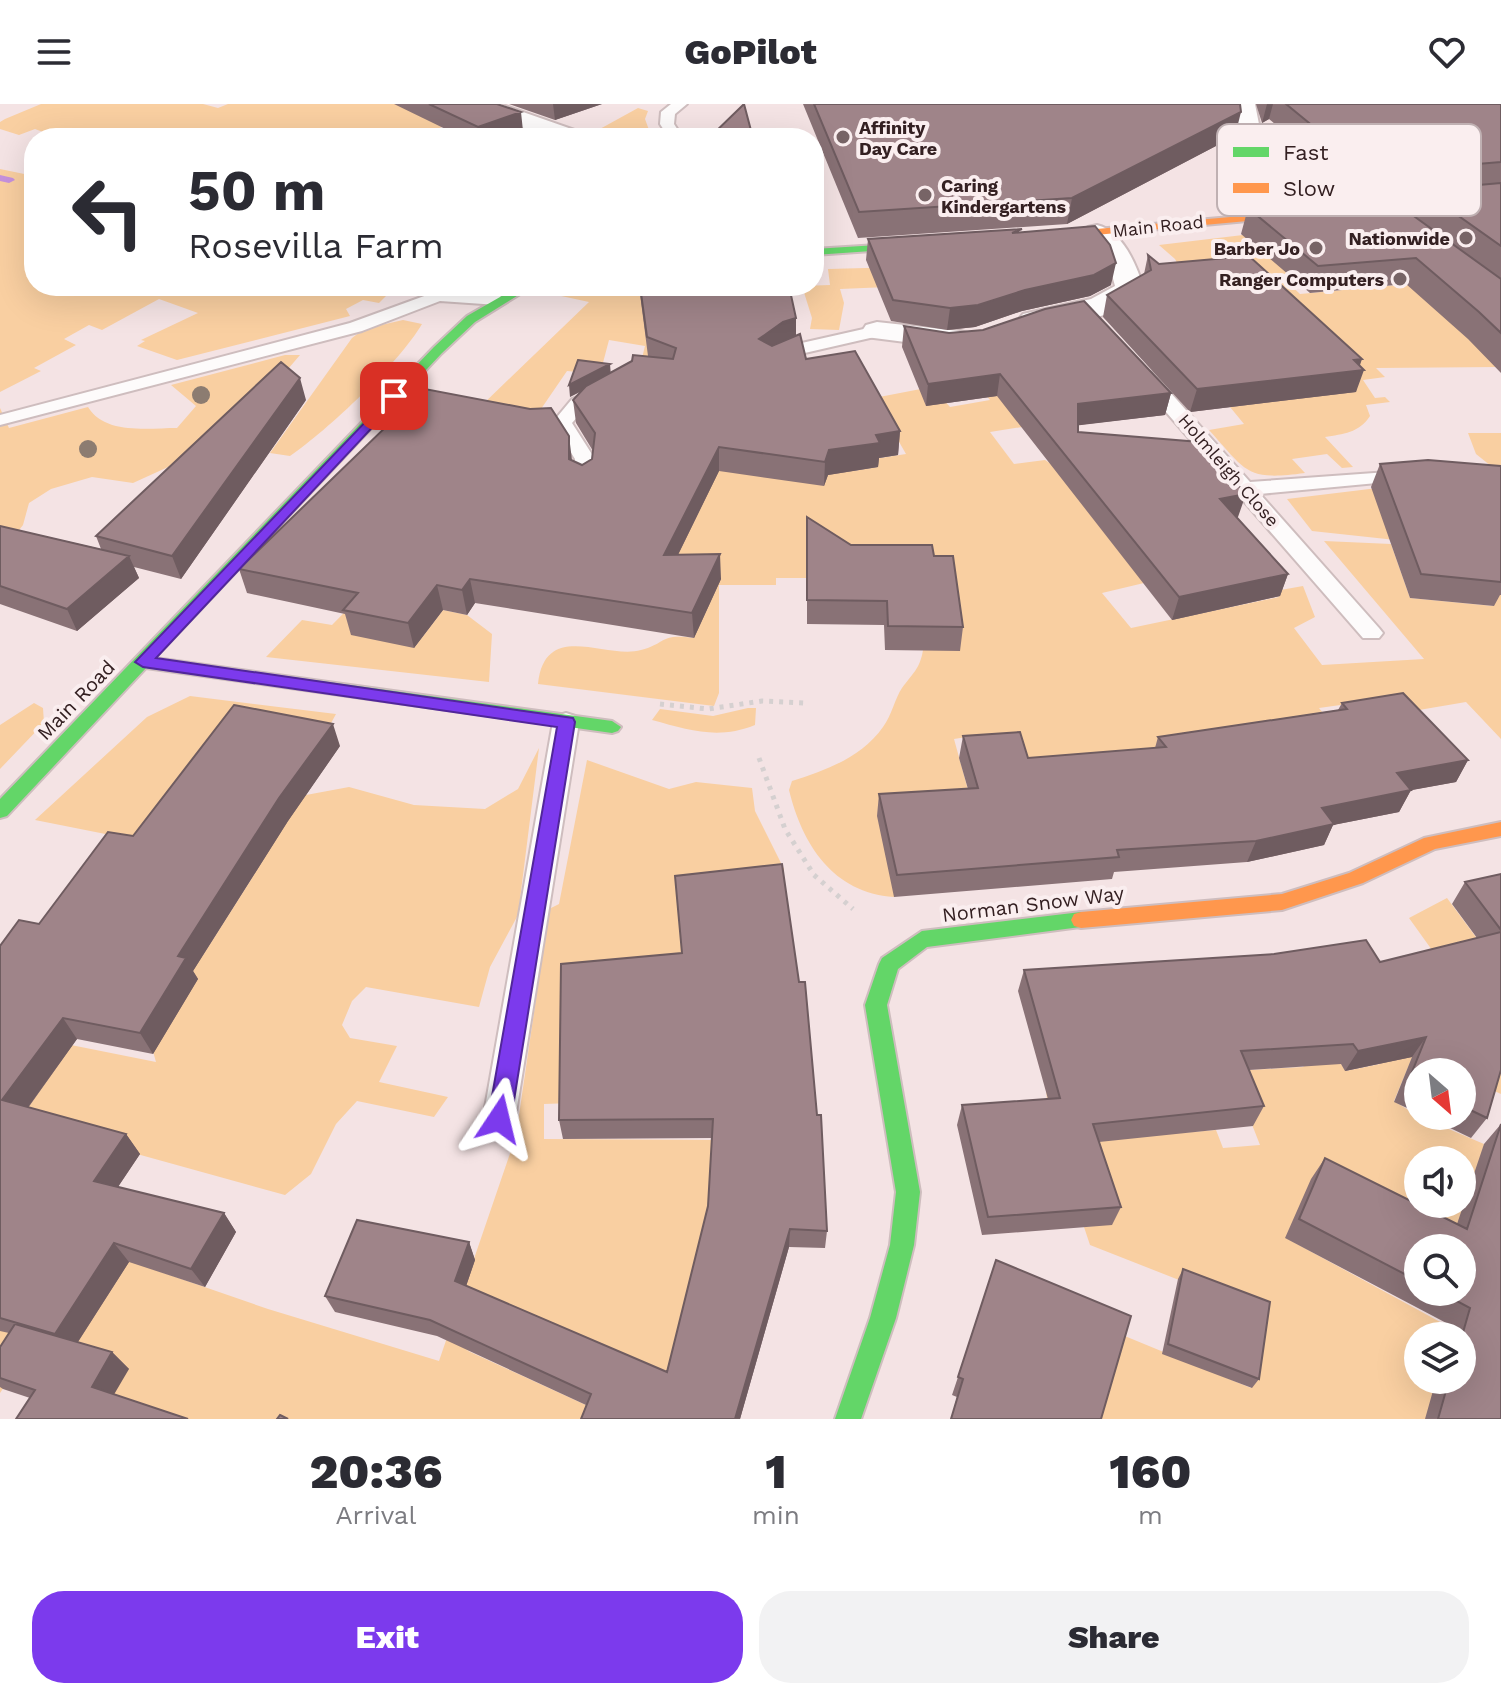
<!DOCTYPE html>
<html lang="en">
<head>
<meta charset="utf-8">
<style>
	body { margin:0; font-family:"Work Sans",sans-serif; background:#f2f2f3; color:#2b2b33; height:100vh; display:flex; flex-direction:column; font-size:30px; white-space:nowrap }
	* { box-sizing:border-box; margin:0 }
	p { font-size:26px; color:#7c7c81 }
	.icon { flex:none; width:44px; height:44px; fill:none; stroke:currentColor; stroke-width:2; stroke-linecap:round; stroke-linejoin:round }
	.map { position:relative; height:1315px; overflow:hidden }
	.details { display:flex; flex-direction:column; background:#fff; flex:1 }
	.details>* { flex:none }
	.guide { position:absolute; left:24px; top:24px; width:800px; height:168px; border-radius:32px; box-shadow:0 8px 32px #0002; background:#fff; color:#2b2b33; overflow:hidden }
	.needle { width:52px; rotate:152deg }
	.fabs { position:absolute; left:1404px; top:954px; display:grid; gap:16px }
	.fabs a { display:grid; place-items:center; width:72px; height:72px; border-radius:50%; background:#fff; box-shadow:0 8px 32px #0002; font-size:40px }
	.pin { position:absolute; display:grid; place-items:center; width:68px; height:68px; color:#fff; margin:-34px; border-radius:16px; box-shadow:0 4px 12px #0006 }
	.me { position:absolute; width:88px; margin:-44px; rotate:10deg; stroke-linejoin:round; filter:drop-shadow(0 0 6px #0008) }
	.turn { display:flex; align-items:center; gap:28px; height:168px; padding:0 32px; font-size:36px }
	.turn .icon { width:104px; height:104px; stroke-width:2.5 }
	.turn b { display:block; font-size:56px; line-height:68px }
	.eta { display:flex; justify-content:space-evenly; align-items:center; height:136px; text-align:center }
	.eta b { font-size:48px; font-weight:800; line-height:56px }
	.cta { display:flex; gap:16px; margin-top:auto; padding:16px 32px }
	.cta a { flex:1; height:92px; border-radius:32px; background:#7c3aed; color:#fff; font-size:32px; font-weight:800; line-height:92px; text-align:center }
	.cta a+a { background:#f2f2f3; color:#2b2b33 }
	header { display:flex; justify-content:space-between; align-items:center; height:104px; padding:0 32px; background:#fff; font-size:36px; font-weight:800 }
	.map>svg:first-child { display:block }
	.green { fill:#f9cfa1; fill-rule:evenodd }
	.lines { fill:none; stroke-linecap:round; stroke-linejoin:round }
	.stream { fill:#c691dd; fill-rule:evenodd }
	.lane-casing { stroke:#cebdbe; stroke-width:4 }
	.street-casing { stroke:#cebdbe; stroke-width:4 }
	.fast-casing { stroke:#cebdbe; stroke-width:4 }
	.slow-casing { stroke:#cebdbe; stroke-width:4 }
	.path { stroke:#d5d0d0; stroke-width:5; stroke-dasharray:4 6; stroke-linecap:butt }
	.lane { fill:#fdfbfb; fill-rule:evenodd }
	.street { fill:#fdfbfb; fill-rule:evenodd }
	.fast { fill:#63d668; fill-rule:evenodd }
	.slow { fill:#ff974d; fill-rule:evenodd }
	.tree { fill:#8c7c71 }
	.wall { fill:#897276; fill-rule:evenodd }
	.shaded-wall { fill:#6f5c60 }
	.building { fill:#9f8489; stroke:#6f5c60; stroke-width:2 }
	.route { fill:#7c3aed; stroke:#51269a; stroke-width:2 }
	.poi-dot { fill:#776466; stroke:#faeeef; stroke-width:3 }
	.labels { text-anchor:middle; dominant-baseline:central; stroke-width:8; stroke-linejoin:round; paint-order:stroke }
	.far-poi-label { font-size:18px; font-weight:bold; fill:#342022; stroke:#faeeef; text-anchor:end }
	.far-street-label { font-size:18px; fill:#342022; stroke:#faeeef }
	.street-label { font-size:20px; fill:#342022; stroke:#faeeef }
	.key { fill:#faeeef; stroke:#bfb0b2; stroke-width:2 }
	.key-label { font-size:22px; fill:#342022 }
</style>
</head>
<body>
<header><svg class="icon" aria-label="menu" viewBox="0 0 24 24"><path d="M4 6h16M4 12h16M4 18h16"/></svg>GoPilot<svg class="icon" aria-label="heart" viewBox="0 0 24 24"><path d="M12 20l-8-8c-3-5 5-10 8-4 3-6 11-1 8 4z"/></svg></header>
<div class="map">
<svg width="1501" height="1315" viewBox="0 0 1501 1315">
	<rect width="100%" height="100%" fill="#f4e3e4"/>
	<path class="green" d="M41 0H203L218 4 228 0H433L442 23 411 34H59L35 25 19 31 0 25V18L5 15Z
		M638 4 648 7 645 15 652 34H615L598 26Z
		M0 65 34 72V182H396L379 199 363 196 346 205 350 212 177 256 137 242 145 237 141 236 198 209 159 195 102 226 89 221 64 235 76 241 34 264 41 267 0 288Z
		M1243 131 1294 169 1280 171 1300 190 1409 180 1499 263 1376 264 1385 273 1363 276 1375 294 1385 293 1390 298 1366 301 1370 312C1359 329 1343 330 1325 333L1353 363 1342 364 1327 350 1292 355 1305 369C1246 377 1247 368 1209 326L1244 320 1230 303 1355 287 1183 170 1175 155 1159 141Z
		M978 161 983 179 840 185 844 199 839 226 810 225 812 214 802 182 830 181 828 165Z
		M587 182H639L788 214 834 354 853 367 878 363 874 355 906 350 874 294 926 284 930 280 950 303 990 296 956 256 1060 317 990 328 1014 360 1045 356 1051 360 1144 479 1102 489 1131 524 1279 493 1275 487 1303 482 1315 513 1294 524 1322 561 1424 555 1324 437 1391 440 1410 494 1493 502 1490 490 1501 491V635L1466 598 1413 607 1362 598 1319 604 1353 647 1124 704 979 631 954 635 973 704 894 793C833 789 802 740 789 686L792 677C826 666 861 654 883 623 892 611 895 594 902 584 912 570 920 565 923 546H959L806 458V474H776V481H719V589L714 602 538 580C545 515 606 556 641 546 667 539 660 529 694 534L619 483 640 262 645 242 609 236 600 270 567 267 541 305 528 308 480 303 589 198 552 190Z
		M403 216 422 220C399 259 328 326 290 352L270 349 352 234 364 225Z
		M285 251H300L247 313 190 353 133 379 92 373 51 385 29 399 23 421 16 430 0 426V304L9 324 88 303C105 331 148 324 177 324L196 302 171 281Z
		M1468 329H1501V370L1476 350Z
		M1419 379 1442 441 1312 427 1287 395Z
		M434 451 414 544 443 506 467 511 492 530 489 578 266 553 302 516 332 521 387 465Z
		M190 592 336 610 318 643 280 686 306 691 349 683 414 701 485 705 518 685 539 644 518 811 490 863 479 903 366 883 352 897 342 921 350 934 397 942 379 978 448 993 434 1013 357 997 336 1020 311 1070 285 1091 18 1017 16 930 156 958 128 859 203 851 252 774 206 750 35 716 147 613Z
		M34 599 43 604 44 619 0 665V621Z
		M748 604H756L755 621C718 636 689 626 652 616L660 605 713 612Z
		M587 656 669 685 696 678 752 684 755 707 784 765 781 780 709 832 686 995 544 1000V1035L714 1036 709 1128 667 1294 466 1246 588 1302 591 1315H155L109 1299 74 1245 64 1193 0 1289V1185L109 1150 268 1205 439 1257 516 1032 549 805 559 800Z
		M1447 794 1501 867V990L1462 972V968L1414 949 1394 997 1418 1012 1484 1040 1457 1144 1286 1134 1453 1225 1450 1232H1418V1276H1437L1426 1315H1053L1081 1214 1251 1284 1263 1209 1090 1141 1084 1123 1112 1120 1047 997 1046 985 1180 1029 1216 1026 1223 1044 1260 1041 1231 967 1303 963 1326 936 1346 967 1380 960 1447 867 1409 814ZM1418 1056H1462V1100H1418Z"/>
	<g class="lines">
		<path class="stream" d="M0 71 13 74 15 76 9 79 0 77Z"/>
		<g class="lane-casing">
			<path id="lane" d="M671 0H687L675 10 674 20 683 34H669L660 20 661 8Z
				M438 187 498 191 507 196 498 201 440 197 362 227 0 321V311L350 219Z
				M877 222 883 223V231L796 251 773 261 764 256 784 243Z
				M1146 267 1153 269 1250 378 1416 366 1419 370 1416 374 1409 376 1260 390 1379 524 1383 529 1379 534H1363L1139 277V269Z
				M605 281 612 283V291L586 303 572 319 595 355 590 381H576L573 377 575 355 556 325H527L517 319 527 313H557L572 295Z
				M566 609 575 612 579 618 515 1015 511 1026 499 1030 487 1026 483 1015 553 618 557 612Z"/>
		</g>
		<g class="street-casing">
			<path id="street" d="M467 0H500L583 29 587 34H552L470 5Z
				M1233 0H1255L1272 85 1295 111 1291 117H1273L1247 87Z
				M1097 121C1123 127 1137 162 1144 185 1123 216 1066 218 1033 225L1023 222 1018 216 1023 210 1091 195 1115 182 1109 160 1084 129 1088 123Z
				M877 218 960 227 971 230 975 236 971 242 960 245 866 233 862 227 866 221Z"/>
		</g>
		<g class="fast-casing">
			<path id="fast" d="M1501 89V95L1396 104 1391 101 1396 98Z
				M925 138 929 139V143L814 151V145Z
				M519 182H533L475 218 442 249 155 554 612 617 621 623 618 627 612 629 146 564 7 712 0 714V695L434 243 467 212Z
				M1081 808 1088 810 1091 816 1088 822 927 843 898 865 887 901 920 1088 914 1141 896 1214 861 1315H835L870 1214 890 1141 896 1088 865 901 879 860 882 854 922 827Z"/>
		</g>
		<g class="slow-casing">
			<path id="slow" d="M1396 98 1400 99V103L1041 136 1035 133 1041 130Z
				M1501 718V732L1435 745 1363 779 1282 806 1081 824 1074 822 1071 816 1074 810 1081 808 1282 790 1349 769 1424 734Z"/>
		</g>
		<path class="path" d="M660 600 708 605 762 597 804 599
			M759 654 785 725 814 771 853 805"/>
		<use href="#lane" class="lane"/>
		<use href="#street" class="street"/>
		<use href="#fast" class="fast"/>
		<use href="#slow" class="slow"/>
	</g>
	<g class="tree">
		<circle cx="201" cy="291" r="9"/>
		<circle cx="88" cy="345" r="9"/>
	</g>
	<path class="wall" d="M394 0H497L523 27 503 34H464Z
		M509 0H602L555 16Z
		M803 0H1240L1235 32 1067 120 858 134Z
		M1256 0H1501V269L1468 235 1406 180 1310 189 1241 130 1248 104 1413 111 1421 89 1361 94 1269 15 1262 19Z
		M1021 129 1111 181 1090 192 1022 207 975 223 947 226 891 217 866 156 868 135Z
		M1148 151 1159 160 1360 261 1356 288 1190 308 1103 213 1107 191 1144 170Z
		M639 182H789L796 232 806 255 900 327 898 351 879 354 878 363 828 371 824 382 719 367 678 451 721 475 694 534 475 499 467 511 443 506 414 544 351 531 345 510 247 489 239 465 572 357 582 361 592 355 593 347 576 319 573 296 581 287 570 293 611 268 648 252Z
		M904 222 1171 289 1165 311 1078 321V328L1238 413H1237L1288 470 1280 492 1172 516 997 292 926 302 902 243Z
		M306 296 181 475 134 463 139 474 77 527 0 500V422L101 445 96 432Z
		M1380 360 1501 362V491H1500L1494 502 1410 494 1371 383Z
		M807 413 851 441 934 452 963 523 960 547 885 546 884 521 807 520Z
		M1342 599 1468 656 1456 678 1411 686 1399 708 1333 721 1324 741 1247 758 1114 768 1112 775 894 793 877 712 879 690 968 685 959 654 963 632 1028 654 1155 644 1158 633 1338 606Z
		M340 642 288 717 193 867 198 875 153 950 77 935 28 1004 126 1030 140 1050 118 1083 224 1109 236 1128 205 1183 129 1158 78 1238 112 1248 129 1265 30 1294 3 1285 0 1283V1243L9 1229 0 1227V842L39 820 133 732Z
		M1501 770V966L1487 1014 1471 1034 1425 1012H1462V968H1418V1009L1394 998 1412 953 1345 967 1341 960 1249 966 1264 1002 1253 1022 1099 1038 1121 1103 1112 1121 982 1131 957 1021 962 1001 1048 995 1018 887 1024 866 1380 858 1477 834 1452 800 1465 778Z
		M561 860 827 1127 825 1144 789 1143 740 1315H581L586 1301 437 1232 335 1208 325 1192 469 1138 475 1156 466 1182 667 1268 708 1102 712 1034 563 1035 559 1016Z
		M1501 1020V1315H1425L1436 1276H1462V1232H1449L1452 1222 1285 1134 1311 1075 1325 1054 1457 1120 1484 1040ZM1418 1144 1462 1188H1418Z
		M1183 1165 1259 1275 1252 1284 1162 1250 1178 1175Z
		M958 1273 1101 1315H951L957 1293 952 1291Z"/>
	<path class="shaded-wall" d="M553 0H602L555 16Z
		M1267 0H1273L1269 15 1262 19Z
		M521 8 523 27 503 34H479L478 23Z
		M1241 8 1235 32 1067 120 1072 94Z
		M1116 159 1111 181 1090 192 1022 207 975 223 947 226 950 204 1025 186Z
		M796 214V237L759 258V235L783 218Z
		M1362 255 1358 267 1364 266 1356 288 1190 308 1197 285Z
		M610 260 611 272 570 293 569 281Z
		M1000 270 997 292 926 302 928 280Z
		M300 274 306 296 181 475 172 452Z
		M1171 289 1165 311 1073 322 1078 300Z
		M900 327 898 351 879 354 878 363 828 371 824 382 825 358 829 346 876 331Z
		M569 332 572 356 571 380 569 355Z
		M719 343V367L666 475 664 451Z
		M1246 390 1238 413 1213 417 1220 395Z
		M720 450 721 475 694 534 692 509Z
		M129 452 139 474 77 527 67 505Z
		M1288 470 1280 492 1172 516 1179 493Z
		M470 475 475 499 467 511 462 486Z
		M437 481 443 506 414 544 408 519Z
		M333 620 340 642 288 717 193 867 198 875 153 950 140 929 178 852 279 694Z
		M1468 656 1456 678 1385 691 1397 669Z
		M1411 686 1399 708 1333 721 1324 741 1247 758 1256 737 1322 704Z
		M63 914 77 935 18 1017 2 996Z
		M1426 933 1412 953 1345 967 1358 947Z
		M126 1030 140 1050 109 1096 94 1077Z
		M224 1109 236 1128 205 1183 191 1165Z
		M790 1125 789 1143 740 1315H735Z
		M469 1138 475 1156 462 1194 455 1177Z
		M114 1139 129 1158 72 1247 55 1230Z
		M112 1248 129 1265 109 1299 92 1283Z"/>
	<path class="building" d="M429 0H497L521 8 478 23Z
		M744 0 753 34H709Z
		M814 0H1240L1241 8 1072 94 859 108Z
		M1286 0H1501V58L1370 69Z
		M1501 79V142L1422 86Z
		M1386 92 1501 175V229L1479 208 1416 154 1318 162 1248 104Z
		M1095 122 1110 141 1116 159 1094 171 1025 186 978 201 950 204 893 196 868 135 1022 125 1012 129Z
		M1148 151 1159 160 1249 152 1362 255 1354 256 1364 266 1197 285 1107 191 1151 166Z
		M640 182H789L796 214 783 218 759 235 772 242 800 230 806 255 855 247 900 327 876 331 880 339 829 346 825 358 719 343 664 451 720 450 692 509 470 475 462 486 437 481 408 519 343 506 358 489 239 465 425 285 530 305 551 304 569 332V355L582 361 592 355 595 329 573 296 586 282 632 257 633 251 673 255 676 244 647 233Z
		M1084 197 1171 289 1078 300V328L1200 338 1246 390 1220 395 1288 470 1179 493 1000 270 928 280 904 222 949 229 983 226 1045 205Z
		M578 256 610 260 569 281Z
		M281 258 300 274 172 452 96 432Z
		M1428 356 1501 362V478L1421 470 1380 360Z
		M807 413 851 441H932L934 452H953L963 523 888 522 887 497 807 496Z
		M0 422 129 452 67 505 0 482Z
		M1403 589 1468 656 1397 669 1411 686 1322 704 1334 720 1256 737 1117 746 1119 753 897 771 879 690 978 684 963 632 1020 628 1028 654 1166 643 1158 633 1347 605 1342 599Z
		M234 601 333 620 279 694 178 852 186 854 140 929 63 914 2 996 126 1030 94 1077 224 1109 191 1165 114 1139 55 1230 0 1214V842L19 816 39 820 108 728 133 732Z
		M782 760 799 878H805L817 1011H821L827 1127 790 1125 735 1315H581L591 1290 430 1216 325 1192 357 1116 469 1138 455 1177 667 1268 708 1102 713 1015 559 1016 561 860 682 849 675 772Z
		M1501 770V826L1465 778Z
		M1501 828V966L1487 1014 1462 1002V968H1418V982L1408 978 1426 933 1358 947 1353 940 1241 947 1264 1002 1093 1020 1121 1103 988 1113 962 1001 1060 994 1024 866 1274 850 1366 836 1380 858Z
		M1501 1020V1315H1438L1449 1276H1462V1232L1470 1204 1440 1188H1462V1144H1418V1177L1299 1115 1325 1054 1467 1125Z
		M996 1156 1131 1212 1101 1315H951L963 1275 958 1273Z
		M1183 1165 1270 1198 1259 1275 1168 1240Z
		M15 1220 112 1248 92 1283 188 1315H16L35 1286 0 1274V1243Z
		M280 1311 288 1315H277Z"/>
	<path class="route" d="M394 288 401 292 399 295 156 554 573 614 575 618 511 1015 508 1022 499 1025 491 1022 488 1015 557 623 143 563 135 558Z"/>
	<g class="poi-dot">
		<circle cx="843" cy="33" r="8"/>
		<circle cx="925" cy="91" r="8"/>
		<circle cx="1466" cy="134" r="8"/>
		<circle cx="1316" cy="144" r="8"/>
		<circle cx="1400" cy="175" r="8"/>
	</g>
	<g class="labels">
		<g class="far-poi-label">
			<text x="859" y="23" text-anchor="start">Affinity<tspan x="859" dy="21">Day Care</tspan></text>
			<text x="941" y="81" text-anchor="start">Caring<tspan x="941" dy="21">Kindergartens</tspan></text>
			<text x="1450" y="134">Nationwide</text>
			<text x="1300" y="144">Barber Jo</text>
			<text x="1384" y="175">Ranger Computers</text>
		</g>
		<g class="far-street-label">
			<text transform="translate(1158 122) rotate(-6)">Main Road</text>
			<text transform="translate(1229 366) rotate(49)">Holmleigh Close</text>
		</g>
		<g class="street-label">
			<text transform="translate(76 596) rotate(-46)">Main Road</text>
			<text transform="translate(1033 800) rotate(-7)">Norman Snow Way</text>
		</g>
	</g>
	<rect x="1217" y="20" width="264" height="92" rx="12" class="key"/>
	<rect x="1233" y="43" width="36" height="10" fill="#63d668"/>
	<rect x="1233" y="79" width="36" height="10" fill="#ff974d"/>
	<g class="key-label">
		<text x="1283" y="56">Fast</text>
		<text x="1283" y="92">Slow</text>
	</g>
</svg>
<div class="fabs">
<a><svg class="needle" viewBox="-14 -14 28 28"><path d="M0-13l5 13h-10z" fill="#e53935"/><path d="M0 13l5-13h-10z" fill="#7c7c81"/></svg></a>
<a><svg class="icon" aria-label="sound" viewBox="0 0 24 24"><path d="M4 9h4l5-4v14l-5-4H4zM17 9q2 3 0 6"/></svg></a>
<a><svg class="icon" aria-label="search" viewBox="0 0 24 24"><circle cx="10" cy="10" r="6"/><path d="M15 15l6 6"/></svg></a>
<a><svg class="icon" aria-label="layers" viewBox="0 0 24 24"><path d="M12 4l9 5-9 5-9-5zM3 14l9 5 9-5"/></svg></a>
</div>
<div class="pin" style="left:394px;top:292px;background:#d93025"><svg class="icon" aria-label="arrive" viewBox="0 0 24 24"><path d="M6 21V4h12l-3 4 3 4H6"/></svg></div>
<svg class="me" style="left:499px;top:1015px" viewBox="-20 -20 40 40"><path d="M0-17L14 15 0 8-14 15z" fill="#7c3aed" stroke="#fff" stroke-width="4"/></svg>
<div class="guide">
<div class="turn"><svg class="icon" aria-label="left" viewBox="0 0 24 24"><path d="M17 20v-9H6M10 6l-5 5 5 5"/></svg><div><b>50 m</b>Rosevilla Farm</div></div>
</div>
</div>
<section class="details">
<div class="eta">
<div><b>20:36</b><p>Arrival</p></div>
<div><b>1</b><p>min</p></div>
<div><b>160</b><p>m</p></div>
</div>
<div class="cta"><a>Exit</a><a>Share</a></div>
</section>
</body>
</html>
